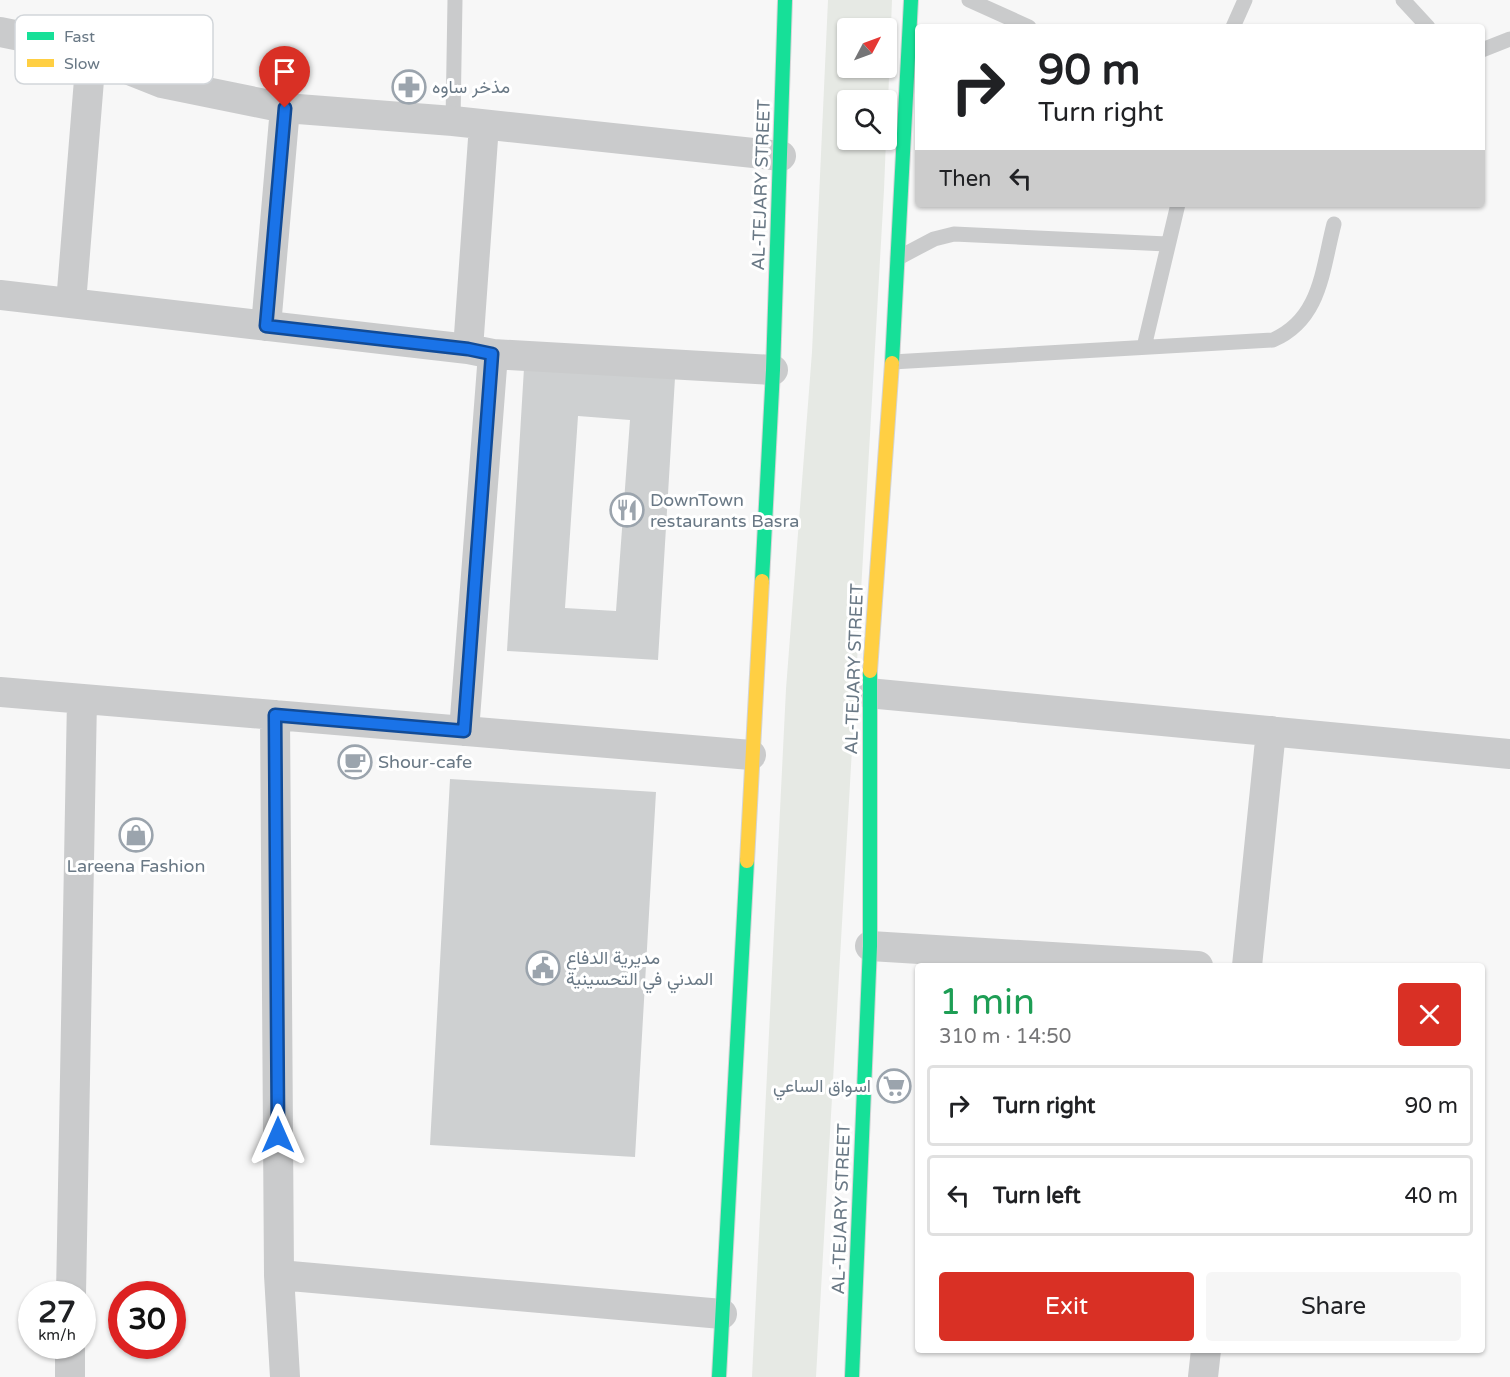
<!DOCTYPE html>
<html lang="en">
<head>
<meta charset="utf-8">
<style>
	body { margin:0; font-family:"Varela Round",Vazirmatn,sans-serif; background:#f6f6f6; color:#202124; height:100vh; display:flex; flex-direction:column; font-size:22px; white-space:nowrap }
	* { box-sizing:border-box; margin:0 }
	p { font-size:20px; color:#757577 }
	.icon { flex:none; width:33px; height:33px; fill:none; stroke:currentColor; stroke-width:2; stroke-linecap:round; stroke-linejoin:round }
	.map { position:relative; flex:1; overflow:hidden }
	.details { position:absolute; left:915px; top:963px; width:570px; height:390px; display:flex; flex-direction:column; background:#fff; border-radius:6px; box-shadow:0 2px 4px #0004 }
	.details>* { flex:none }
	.guide { position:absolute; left:915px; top:24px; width:570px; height:183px; border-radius:6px; box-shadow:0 2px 4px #0004; background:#fff; color:#202124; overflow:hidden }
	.needle { width:39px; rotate:49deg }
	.controls { position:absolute; left:837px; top:18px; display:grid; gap:12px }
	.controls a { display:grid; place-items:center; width:60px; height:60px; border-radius:6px; background:#fff; box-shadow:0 2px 4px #0004; font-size:30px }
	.speed { position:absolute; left:18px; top:1281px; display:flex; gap:12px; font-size:30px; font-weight:700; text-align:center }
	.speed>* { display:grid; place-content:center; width:78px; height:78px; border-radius:50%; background:#fff; box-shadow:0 2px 4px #0004; line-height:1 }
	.speed small { font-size:15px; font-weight:400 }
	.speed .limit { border:9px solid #d22; background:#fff; color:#111 }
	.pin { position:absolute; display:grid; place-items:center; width:51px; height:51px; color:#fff; margin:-62px -26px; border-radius:50% 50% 50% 0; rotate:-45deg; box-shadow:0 0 6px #0007 }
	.pin .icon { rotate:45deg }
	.me { position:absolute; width:66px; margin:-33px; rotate:0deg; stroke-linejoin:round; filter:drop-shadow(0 0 4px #0008) }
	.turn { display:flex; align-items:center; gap:21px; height:126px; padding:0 24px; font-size:27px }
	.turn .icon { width:78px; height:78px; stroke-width:2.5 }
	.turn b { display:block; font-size:42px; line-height:51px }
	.then { display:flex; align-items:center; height:57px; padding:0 24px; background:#0003; gap:12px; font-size:22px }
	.round { display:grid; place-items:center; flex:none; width:63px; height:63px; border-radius:6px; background:#f6f6f6 }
	.head { display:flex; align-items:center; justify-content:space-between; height:102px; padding:0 24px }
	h1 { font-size:36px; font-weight:600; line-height:45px; color:#1e9e55 }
	.cta { display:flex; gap:12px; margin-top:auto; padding:12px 24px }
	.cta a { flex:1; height:69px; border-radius:6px; background:#d93025; color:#fff; font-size:24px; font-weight:600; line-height:69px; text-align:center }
	.cta a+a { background:#f6f6f6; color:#202124 }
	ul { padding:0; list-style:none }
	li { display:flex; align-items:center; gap:18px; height:81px; margin:0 12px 9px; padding:0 12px; border:3px solid #e0e0e0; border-radius:6px }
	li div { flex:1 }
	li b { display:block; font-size:22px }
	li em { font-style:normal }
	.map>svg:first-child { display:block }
	.green { fill:#e6e9e4; fill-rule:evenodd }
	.building { fill:#ced0d1; fill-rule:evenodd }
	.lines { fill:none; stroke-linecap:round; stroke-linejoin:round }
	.fast-casing { stroke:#d3d4d5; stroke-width:16 }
	.slow-casing { stroke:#d3d4d5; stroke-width:16 }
	.lane { stroke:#cacbcc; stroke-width:15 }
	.street { stroke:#cacbcc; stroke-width:30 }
	.fast { stroke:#16e098; stroke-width:14 }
	.slow { stroke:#ffcf43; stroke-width:14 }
	.route-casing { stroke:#114b97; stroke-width:15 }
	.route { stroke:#1a73e8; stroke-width:10 }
	.labels { text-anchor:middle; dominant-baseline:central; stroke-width:6; stroke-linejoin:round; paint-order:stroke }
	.poi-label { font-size:18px; fill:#697885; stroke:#fff; text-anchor:start }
	.street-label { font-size:18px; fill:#697885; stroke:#fff }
	.key { fill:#fff; stroke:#d2d6da; stroke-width:1.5 }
	.key-label { font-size:16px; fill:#697885 }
</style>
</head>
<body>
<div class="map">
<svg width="1510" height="1377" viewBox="0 0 1510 1377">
	<rect width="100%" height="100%" fill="#f7f7f7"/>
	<path class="green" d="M828 0H892L887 129 886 100H848V140H886L884 190 816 1377H752L786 689 812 352ZM848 28H886V68H848Z"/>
	<path class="building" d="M524 368 675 378 658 660 507 651ZM578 416 630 420 616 611 565 608Z
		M450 779 656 792 635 1157 430 1145Z"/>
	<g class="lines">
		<g class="fast-casing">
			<path id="fast" d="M892 363 911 0
				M762 581 773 370 785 0
				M719 1377 747 861
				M852 1377 870 946V671"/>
		</g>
		<g class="slow-casing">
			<path id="slow" d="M870 671 892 363
				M747 861 762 581"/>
		</g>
		<path class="lane" d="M969 0 1029 27
			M1403 0 1428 27
			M1233 27 1245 0
			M1482 50 1510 39
			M453 121 455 0
			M898 258 934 239 954 234 1167 244
			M1144 347 1178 204
			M892 362 1273 340C1321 319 1322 270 1334 224"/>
		<path class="street" d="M0 32 69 46 162 83 285 108 453 121 781 156
			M0 295 468 349 493 354 773 370
			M71 303 91 55
			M266 326 285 108
			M468 349 484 125
			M0 692 751 755
			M868 693 1510 754
			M275 715 279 1275 285 1377
			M464 731 493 354
			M870 946 1198 966
			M1247 966 1271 731
			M279 1275 722 1314
			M71 1294 82 699
			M70 1377V1346
			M1203 1377 1206 1350"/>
		<use href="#fast" class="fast"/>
		<use href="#slow" class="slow"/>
	</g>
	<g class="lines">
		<g class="route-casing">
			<path id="route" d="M278 1135 275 715 464 731 492 354 468 349 266 326 285 108"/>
		</g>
		<use href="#route" class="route"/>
	</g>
	<defs>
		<g id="pharmacy-ring" transform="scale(1.725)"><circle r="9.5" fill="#fff" stroke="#9ba4ad" stroke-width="1.5"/><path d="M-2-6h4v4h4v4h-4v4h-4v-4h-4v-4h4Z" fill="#9ba4ad"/></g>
		<g id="restaurant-ring" transform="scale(1.725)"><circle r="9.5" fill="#fff" stroke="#9ba4ad" stroke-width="1.5"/><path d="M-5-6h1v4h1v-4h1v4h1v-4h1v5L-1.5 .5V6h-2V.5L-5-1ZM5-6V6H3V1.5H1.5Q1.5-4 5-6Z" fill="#9ba4ad"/></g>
		<g id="cafe-ring" transform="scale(1.725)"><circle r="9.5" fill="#fff" stroke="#9ba4ad" stroke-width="1.5"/><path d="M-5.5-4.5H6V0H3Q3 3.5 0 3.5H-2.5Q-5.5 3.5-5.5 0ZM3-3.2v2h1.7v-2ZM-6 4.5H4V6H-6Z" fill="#9ba4ad"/></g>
		<g id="shop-ring" transform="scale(1.725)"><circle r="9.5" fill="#fff" stroke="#9ba4ad" stroke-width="1.5"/><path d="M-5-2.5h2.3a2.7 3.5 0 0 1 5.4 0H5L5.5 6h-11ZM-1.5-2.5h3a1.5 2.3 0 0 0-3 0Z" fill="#9ba4ad"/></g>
		<g id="civic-ring" transform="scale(1.725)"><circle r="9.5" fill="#fff" stroke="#9ba4ad" stroke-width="1.5"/><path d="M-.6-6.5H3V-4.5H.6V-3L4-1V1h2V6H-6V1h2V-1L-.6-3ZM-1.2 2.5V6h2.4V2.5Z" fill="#9ba4ad"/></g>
		<g id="supermarket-ring" transform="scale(1.725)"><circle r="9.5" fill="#fff" stroke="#9ba4ad" stroke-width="1.5"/><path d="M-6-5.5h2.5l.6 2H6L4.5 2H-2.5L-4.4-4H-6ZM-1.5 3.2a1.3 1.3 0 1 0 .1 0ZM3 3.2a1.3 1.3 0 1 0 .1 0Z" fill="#9ba4ad"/></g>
	</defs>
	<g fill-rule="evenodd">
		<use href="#pharmacy-ring" x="409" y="87"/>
		<use href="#restaurant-ring" x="627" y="510"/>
		<use href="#cafe-ring" x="355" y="762"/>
		<use href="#shop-ring" x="136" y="835"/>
		<use href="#civic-ring" x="543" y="968"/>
		<use href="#supermarket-ring" x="894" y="1086"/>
	</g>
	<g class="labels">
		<g class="poi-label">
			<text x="432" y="87">مذخر ساوه</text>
			<text x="650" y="500">DownTown<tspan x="650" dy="21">restaurants Basra</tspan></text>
			<text x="378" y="762">Shour-cafe</text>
			<text x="136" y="866" text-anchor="middle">Lareena Fashion</text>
			<text x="566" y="958">مديرية الدفاع<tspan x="566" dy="21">المدني في التحسينية</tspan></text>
			<text x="871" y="1086" text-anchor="end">اسواق الساعي</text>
		</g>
		<g class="street-label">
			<text transform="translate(761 185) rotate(-88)">AL-TEJARY STREET</text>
			<text transform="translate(854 669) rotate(-88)">AL-TEJARY STREET</text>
			<text transform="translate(841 1209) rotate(-88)">AL-TEJARY STREET</text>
		</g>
	</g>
	<rect x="15" y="15" width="198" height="69" rx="9" class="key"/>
	<rect x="27" y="32" width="27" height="8" fill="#16e098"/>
	<rect x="27" y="59" width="27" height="8" fill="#ffcf43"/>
	<g class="key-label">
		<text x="64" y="42">Fast</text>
		<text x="64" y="69">Slow</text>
	</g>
</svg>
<div class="controls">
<a><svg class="needle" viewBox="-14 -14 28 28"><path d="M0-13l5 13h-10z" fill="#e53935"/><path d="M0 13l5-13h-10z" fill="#757577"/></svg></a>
<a><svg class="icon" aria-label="search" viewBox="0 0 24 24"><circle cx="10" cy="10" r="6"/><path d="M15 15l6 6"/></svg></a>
</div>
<div class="speed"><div>27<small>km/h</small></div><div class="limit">30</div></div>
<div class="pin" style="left:285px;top:108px;background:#d93025"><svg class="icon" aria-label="arrive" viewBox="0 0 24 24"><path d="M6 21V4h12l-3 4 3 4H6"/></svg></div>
<svg class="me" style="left:278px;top:1135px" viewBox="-20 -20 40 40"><path d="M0-17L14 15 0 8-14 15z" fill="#1a73e8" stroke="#fff" stroke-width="4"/></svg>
<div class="guide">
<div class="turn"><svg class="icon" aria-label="right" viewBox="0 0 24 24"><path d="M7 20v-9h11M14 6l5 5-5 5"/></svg><div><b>90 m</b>Turn right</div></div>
<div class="then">Then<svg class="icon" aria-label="left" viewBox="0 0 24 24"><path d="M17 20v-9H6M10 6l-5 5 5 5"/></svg></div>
</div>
<section class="details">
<div class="head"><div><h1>1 min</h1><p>310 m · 14:50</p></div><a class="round" style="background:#d93025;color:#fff"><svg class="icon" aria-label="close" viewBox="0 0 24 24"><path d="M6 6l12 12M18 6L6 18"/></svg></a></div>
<ul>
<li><svg class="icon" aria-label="right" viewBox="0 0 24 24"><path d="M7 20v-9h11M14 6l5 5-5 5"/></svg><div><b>Turn right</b></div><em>90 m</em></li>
<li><svg class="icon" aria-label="left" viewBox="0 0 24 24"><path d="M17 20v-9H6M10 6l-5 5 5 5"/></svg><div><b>Turn left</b></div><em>40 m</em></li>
</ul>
<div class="cta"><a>Exit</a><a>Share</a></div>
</section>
</div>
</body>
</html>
